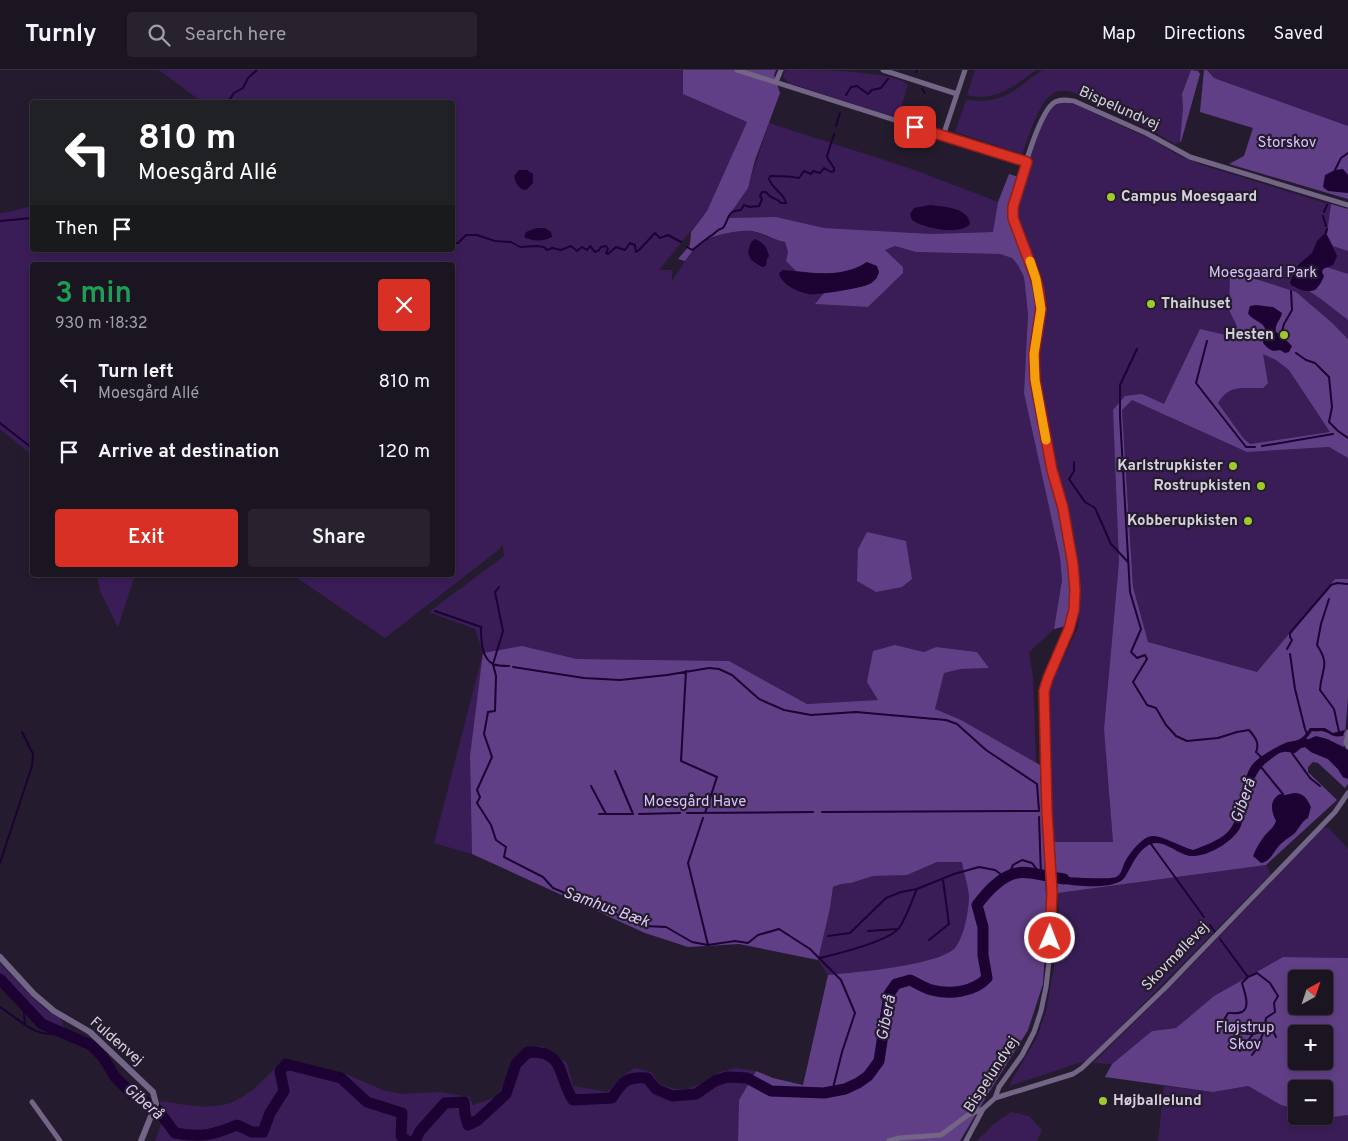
<!DOCTYPE html>
<html lang="en">
<head>
<meta charset="utf-8">
<style>
	body { margin:0; font-family:Overpass,sans-serif; background:#28222f; color:#f1f3f6; height:100vh; display:flex; flex-direction:column; font-size:19px; white-space:nowrap }
	* { box-sizing:border-box; margin:0 }
	p { font-size:16px; color:#a09fa5 }
	.icon { flex:none; width:28px; height:28px; fill:none; stroke:currentColor; stroke-width:2; stroke-linecap:round; stroke-linejoin:round }
	.map { position:relative; flex:1; overflow:hidden }
	.details { position:absolute; left:30px; top:192px; width:425px; height:315px; display:flex; flex-direction:column; background:#1b1522; border-radius:5px; box-shadow:0 2px 8px #0003,0 0 0 1px #393440 }
	.details>* { flex:none }
	.guide { position:absolute; left:30px; top:30px; width:425px; height:152px; border-radius:5px; box-shadow:0 2px 8px #0003,0 0 0 1px #393440; background:#202124; color:#fff; overflow:hidden }
	.needle { width:32px; rotate:40deg }
	.fabs { position:absolute; left:1288px; top:900px; display:grid; gap:10px }
	.fabs a { display:grid; place-items:center; width:45px; height:45px; border-radius:5px; background:#1b1522; box-shadow:0 2px 8px #0003,0 0 0 1px #393440; font-size:25px }
	.pin { position:absolute; display:grid; place-items:center; width:42px; height:42px; color:#fff; margin:-21px; border-radius:10px; box-shadow:0 2px 8px #0006 }
	.me { position:absolute; width:55px; margin:-28px; rotate:1deg; stroke-linejoin:round; filter:drop-shadow(0 0 4px #0008) }
	.turn { display:flex; align-items:center; gap:18px; height:105px; padding:0 25px; font-size:22px }
	.turn .icon { width:65px; height:65px; stroke-width:2.5 }
	.turn b { display:block; font-size:35px; line-height:42px }
	.then { display:flex; align-items:center; height:48px; padding:0 25px; background:#0003; gap:10px; font-size:19px }
	.round { display:grid; place-items:center; flex:none; width:52px; height:52px; border-radius:5px; background:#28222f }
	.summary { display:flex; align-items:center; justify-content:space-between; height:85px; padding:0 25px }
	h1 { font-size:30px; font-weight:600; line-height:38px; color:#1e9e55 }
	.primary-button { display:flex; gap:10px; margin-top:auto; padding:10px 25px }
	.primary-button a { flex:1; height:58px; border-radius:5px; background:#d93025; color:#fff; font-size:20px; font-weight:600; line-height:58px; text-align:center }
	.primary-button a+a { background:#28222f; color:#f1f3f6 }
	ul { padding:0; list-style:none }
	li { display:flex; align-items:center; gap:15px; height:70px; padding:0 25px }
	li div { flex:1 }
	li b { display:block; font-size:19px }
	li em { font-style:normal }
	header { display:flex; align-items:center; gap:30px; box-sizing:border-box; height:70px; padding:0 25px; background:#1b1522; border-bottom:1px solid #393440 }
	header strong { font-size:24px }
	nav { display:flex; gap:28px; margin-inline-start:auto; font-size:18px }
	.search { width:350px; height:45px; background:#28222f; display:flex; align-items:center; gap:12px; box-sizing:border-box; padding:0 18px; border-radius:5px; color:#a09fa5; font-size:19px }
	.map>svg:first-child { display:block }
	.green { fill:#3a1d57 }
	.forest { fill:#613f86; fill-rule:evenodd }
	.water { fill:#1c0133 }
	.lines { fill:none; stroke-linecap:round; stroke-linejoin:round }
	.stream { stroke:#1c0133; stroke-width:2 }
	.river { stroke:#1c0133; stroke-width:11 }
	.minor { stroke:#736586; stroke-width:5 }
	.tertiary { stroke:#736586; stroke-width:6 }
	.route-casing { stroke:#8d1f18; stroke-width:12 }
	.route { stroke:#d93025; stroke-width:9 }
	.slow { stroke:#f59e0b; stroke-width:9 }
	.poi-dot { fill:#a0c92c; stroke:#241c2e; stroke-width:2 }
	.labels { text-anchor:middle; dominant-baseline:central; stroke-width:4.5; stroke-linejoin:round; paint-order:stroke }
	.street-label { font-size:15px; fill:#d5d0dc; stroke:#241c2e }
	.park-label { font-size:15px; fill:#dbc1fe; stroke:#241c2e }
	.poi-label { font-size:15px; font-weight:bold; fill:#d5d0dc; stroke:#241c2e; text-anchor:end }
	.water-label { font-size:16px; font-style:italic; fill:#d9c8f0; stroke:#241c2e }
</style>
</head>
<body>
<header>
<strong>Turnly</strong>
<div class="search"><svg class="icon" aria-label="search" viewBox="0 0 24 24"><circle cx="10" cy="10" r="6"/><path d="M15 15l6 6"/></svg>Search here</div>
<nav><a>Map</a><a>Directions</a><a>Saved</a></nav>
</header>
<div class="map">
<svg width="1348" height="1071" viewBox="0 0 1348 1071">
	<rect width="100%" height="100%" fill="#241c2e"/>
	<path class="green" d="M159 0H683V24L747 52 707 141 659 200H672V211L685 191 700 173 720 165 735 161H751L785 172 788 182 786 191 796 201 783 200 785 214 811 225 824 223 816 234 869 237 903 197 885 180 895 176 916 182 1000 184 1012 188 1018 195 1024 207 1028 244 1024 323 1060 487 1062 510 1054 559 1029 582 1033 608 1036 693 961 650 935 639 944 603 961 599 989 598 977 582 936 577 924 582 895 575 878 630 807 634 729 591 577 589 522 576 470 686 472 784 434 773 483 583 475 559 429 542 504 486 503 475 496 482 385 568 293 505H452V195H32V385L0 359V143L9 142 32 136V180H452V32H202Z
		M785 0C811 0 894 0 908 15L899 44 894 47 789 13 783 7Z
		M975 0H1036C1015 16 995 32 967 25Z
		M1042 0H1191L1182 24 1183 37 1180 72 1175 74 1153 61 1072 22C1067 21 1062 20 1056 22 1039 28 1029 67 1022 84L955 62 966 30C974 30 982 32 990 30 1011 27 1026 11 1042 0Z
		M1207 0H1348V56L1214 8Z
		M1062 32 1075 34 1141 65 1146 66 1176 84 1202 95 1348 140V386L1330 362 1250 374 1142 324 1113 340 1119 492 1104 659 1113 773 1053 772 1050 623 1051 614 1078 557 1080 522 1076 489 1040 310 1039 284 1046 237 1042 208 1016 148V143L1017 133 1030 88 1043 52 1053 36Z
		M769 53 912 99 998 132 994 162 932 164 823 158 776 147 726 148 748 117Z
		M1132 330 1247 382 1329 377 1348 388V509H1335L1257 602 1148 572 1133 517 1122 339Z
		M97 505H135L118 557 100 521Z
		M1323 758H1329L1348 779V888L1283 887 1214 926 1176 958 1152 961 1112 994 1093 993 1188 899Z
		M967 781 983 885 841 910 828 905 818 890 830 838 833 818 841 814 851 813 873 806 907 805 937 792H962Z
		M1266 795 1271 804 1088 990 1009 1016 1038 965 1046 941 1059 870 1058 823Z
		M0 893 28 923 45 939 61 949 68 969 40 957 0 913Z
		M541 976 567 993 573 1016 607 1022 622 1007 634 998 651 1002 660 1014 674 1019H687L706 1012 720 1002 736 998 756 1001 739 1030 738 1071H155L162 1052 156 1044 161 1031C225 1042 236 1040 281 992L285 990 346 1004 385 1021 402 1024 441 1022 469 1027 473 1035 496 1027 502 1017 513 992 522 981Z
		M1164 1016 1213 1022 1247 1016 1281 1035 1296 1039V1046L1333 1047 1348 1045V1071H1158Z
		M1011 1042 1029 1046 1042 1060 1037 1071H977L994 1054Z"/>
	<path class="forest" d="M683 0H776L774 5 780 23 755 90 748 118 727 148 776 147 824 158 932 164 993 162 998 132 1009 104 1019 107C1016 116 1011 127 1010 136 1010 166 1031 194 1035 223 1040 254 1027 284 1031 314 1039 383 1069 449 1072 519 1073 531 1068 544 1066 556L1054 559 1062 510 1060 487 1024 323 1028 244 1024 207 1018 195 1012 188 1000 184 916 182 895 176 885 180 903 197V203L868 237 815 234 824 223 867 215 877 208 867 192C847 206 819 204 796 201L786 191 788 182 785 172C774 170 764 163 752 161 740 159 709 166 700 173 694 178 689 186 685 191L678 189 690 175 691 162 707 141 747 52 683 24Z
		M1191 0 1198 1 1200 4 1181 72H1180L1183 37 1182 24Z
		M1204 0H1207L1214 8 1348 56V129L1229 94 1244 86 1253 58 1200 42Z
		M1331 134 1348 139V181L1333 176 1327 165Z
		M1326 197 1348 204V250L1321 229 1309 221 1316 220 1323 199Z
		M1234 202 1296 222 1331 252 1348 269V388L1329 377 1247 382 1132 330 1122 340 1133 517 1148 572 1257 602 1335 509H1348V627L1344 677 1327 669 1313 667 1295 683 1301 678 1305 677 1311 682 1328 689 1338 699 1343 707 1348 709V714L1345 718 1318 693 1313 692 1308 697V702L1337 730 1266 795 1058 823 1053 772H1113L1104 659 1119 492 1113 340 1125 326 1142 324 1164 334 1200 259 1234 267 1237 256 1229 240 1230 204ZM1263 284 1276 290 1289 300 1330 362 1250 374 1243 368 1218 333C1229 313 1244 319 1263 318L1268 313Z
		M867 462 906 471 912 509 902 517 876 522 857 511 858 479Z
		M895 575 924 582 936 577 977 582 989 598 961 599 944 603 935 639 961 650 1040 695 1047 848 1043 914 1028 960 986 1027 960 1071H738L739 1030 756 1001 773 1008 803 1015 828 905C852 903 940 895 955 878 964 867 969 841 969 826 968 815 964 803 962 792H937L907 805 873 806 851 813 841 814 833 817 830 838 818 890 739 874 688 877 645 863 472 784 470 686 483 583 522 576 577 589 729 591 807 634 878 630 867 612 873 581Z
		M1283 887 1348 888V1045L1333 1047 1324 1046V1019H1296V1039L1281 1035 1248 1016 1213 1022 1105 1007 1112 994 1152 961 1176 958 1214 926ZM1296 909H1324V936H1296ZM1296 964H1324V991H1296Z"/>
	<path class="water" d="M1343 99 1348 105V123L1328 121 1323 117 1325 105 1335 100Z
		M519 100H527L533 104V113L526 120C518 119 516 113 514 106Z
		M930 135C944 137 968 137 970 154 960 166 923 158 912 150L910 144 914 138Z
		M536 158H545L551 162 552 167C544 172 531 171 524 167L526 162Z
		M1323 165H1327L1337 186 1333 195 1323 199 1322 202 1324 206C1317 225 1307 224 1291 215L1290 212 1298 195 1312 183 1317 171Z
		M755 169C763 172 767 177 769 186L767 189 766 196 762 197 751 190 748 182 751 172Z
		M867 192 877 196 879 202C877 208 874 213 867 215 857 219 823 224 813 224 802 225 780 214 779 203L783 200C810 203 843 209 867 192Z
		M1256 235 1273 237 1282 243C1281 250 1274 254 1276 262L1281 265 1292 276 1289 282 1285 283 1280 280C1272 282 1269 280 1263 273 1263 268 1267 266 1266 261 1264 251 1252 251 1248 243L1250 236Z
		M1310 658H1325L1333 663 1345 660 1343 666C1330 668 1332 663 1322 661 1319 661 1315 662 1312 661L1306 669H1309L1316 666 1327 669 1348 680V709L1343 707 1338 699 1328 689 1311 682 1305 677 1301 678 1295 683C1291 683 1287 681 1284 682 1279 682 1275 686 1271 689 1253 701 1250 721 1245 742 1243 747 1242 755 1239 760 1229 774 1207 787 1190 786 1177 784 1164 769 1151 774 1138 779 1132 796 1125 807 1116 821 1070 816 1056 812L1055 806C1063 807 1111 810 1116 807 1121 805 1122 799 1124 794 1128 785 1142 766 1153 766 1164 766 1181 777 1193 780 1232 766 1235 760 1243 720 1245 711 1247 702 1252 695 1258 687 1279 675 1288 672 1292 671 1296 671 1300 669 1304 667 1307 662 1310 658Z
		M1294 723C1304 723 1307 729 1311 737L1308 748C1302 751 1300 757 1295 763 1291 767 1287 768 1283 772 1274 779 1272 791 1261 793L1253 786C1256 778 1261 770 1266 764 1270 760 1274 757 1276 751 1271 741 1269 730 1280 724L1285 725Z"/>
	<g class="lines">
		<path class="stream" d="M916 2 917 0
			M922 19 925 23
			M846 25 851 17 857 16 868 24 872 20 881 18 888 9
			M228 32 234 23 243 18 248 8 257 0
			M836 56 840 43
			M1335 100 1341 88 1348 83
			M1324 142 1327 135
			M1323 146 1326 156
			M0 151 32 148
			M1325 165 1327 159
			M452 173H458L466 165H477L495 171 511 172 520 177 537 176 544 177 547 180 552 178 561 180 571 176 577 181 582 177 587 180 590 176 595 182 599 180 601 177 606 176 608 179 606 183 608 184 616 177 625 180 630 173 635 175 636 182 639 180 655 163 660 168 668 165 681 172
			M687 177 692 180C698 176 703 171 709 167 716 164 716 159 723 158 730 148 726 141 741 140L744 135 750 137 759 136 762 129 760 126 762 122H766C771 130 776 127 781 133H786C785 124 773 120 769 109L770 106C780 106 789 106 799 108L804 101 811 104 813 101 820 103 824 98 831 102 834 101V98L828 89 827 86 834 64
			M1281 265 1284 254 1292 240 1291 221
			M1207 271 1196 313 1246 377H1255
			M1137 279 1120 315V346L1130 522 1141 559 1131 582 1137 588 1145 585 1147 589 1133 612 1147 635 1156 638 1166 655 1176 666 1187 671 1218 668 1237 662 1249 660C1255 667 1260 673 1256 682L1262 688
			M1296 283 1306 290 1315 293 1329 307 1332 337 1329 352 1338 361 1348 368
			M0 353 32 378
			M1262 376 1333 364
			M1074 392V401L1069 409 1085 432 1095 438 1111 474 1128 492
			M499 517 495 522 503 561 493 594 496 606 495 641 488 642 484 664 492 687 477 720 480 727 477 733 491 755 496 770 506 777 504 787 543 807 553 818 645 856 666 857 692 872 708 875 735 871 748 873 758 865 779 859 810 879 841 910 855 943 842 982 832 1022
			M1329 529 1321 554 1317 575C1331 596 1321 599 1320 620L1334 639 1339 662
			M435 541 481 557C481 568 481 588 493 594 497 596 505 596 509 596
			M1287 579 1292 570 1290 567V563L1331 515 1337 513 1348 514
			M1290 584 1295 619 1305 659 1307 664
			M513 597 584 608 620 610 667 605 709 598 719 599 732 605 759 629 784 640 811 645 856 642 946 650 957 654 986 680 1037 714 1039 741 822 742
			M686 601 681 691 717 707 705 743
			M1292 683 1310 708 1320 716
			M1261 697 1283 724
			M591 716 606 744
			M687 743 813 742
			M599 744H633L615 701
			M639 744 680 743
			M1039 747 1041 805
			M703 748 688 793 708 875
			M1151 774 1204 847
			M0 793 32 696 33 684 22 662
			M1008 807 1013 795 1022 790 1032 793 1041 805
			M1210 855 1215 862
			M868 861 898 859
			M828 866 850 863 886 828 901 822 917 819
			M1220 869 1248 907
			M929 870 949 854 943 810
			M820 888C837 884 889 871 899 858 907 847 911 832 917 819L954 804 979 797 995 800 1006 808
			M23 933 25 955
			M0 937C19 949 38 971 62 962
			M1266 956 1272 959 1276 967
			M1217 962 1228 943C1232 943 1238 944 1242 942 1251 937 1244 921 1242 913L1248 907 1257 903 1270 913 1278 926 1274 933 1275 942 1266 948 1264 961 1253 964 1233 963
			M1240 981 1253 964
			M1252 985 1257 978 1264 961"/>
		<path class="river" d="M0 909 42 954 91 975 103 987 115 1007 132 1024 158 1040 175 1063C201 1068 213 1065 237 1055L252 1062H263L270 1043 284 1021 280 1001 286 994 341 1008 367 1032 402 1043 401 1066 407 1071
			M415 1071 420 1061 445 1033 464 1032 465 1044 468 1055 478 1050 506 1024 516 994 528 982C566 981 557 1005 573 1030L612 1028C622 1012 627 1006 647 1008L656 1019 672 1026 696 1024 715 1011 727 1007 747 1008 771 1021 824 1023 845 1019 858 1013 868 1006 879 991 889 924 896 914 910 910C917 913 924 918 932 920 950 925 974 922 987 908L983 885V857L977 835C986 823 1000 806 1017 803 1029 800 1051 808 1064 809"/>
		<path class="minor" d="M737 0 1027 92
			M883 0 957 24
			M776 12 781 0
			M943 66 965 0
			M1348 662 1346 673 1348 677
			M995 1028 1073 1004 1082 998 1166 917 1335 742 1348 723
			M32 1032 60 1071
			M889 1071 899 1068 941 1065 968 1045 983 1039
			M966 1071 983 1039 995 1028 999 1017 1022 985 1034 962 1041 941 1046 917 1050 883 1052 823 1047 743 1044 621C1051 593 1070 568 1074 540 1080 497 1064 442 1052 402 1044 373 1039 342 1035 312 1032 281 1044 252 1039 221 1034 194 1016 169 1013 142V137C1019 116 1038 41 1055 32 1061 29 1067 30 1074 31L1148 64 1190 87 1348 135"/>
		<path class="tertiary" d="M0 887 34 924 54 941 90 962 153 1022 156 1034 141 1071"/>
	</g>
	<g class="lines">
		<g class="route-casing">
			<path id="route" d="M915 57 1027 92 1013 137V148L1036 209 1039 222 1041 239 1034 284 1035 310 1052 400 1063 438 1073 495 1075 520 1074 540 1069 559 1048 608 1044 621 1047 743 1052 822 1050 868"/>
		</g>
		<use href="#route" class="route"/>
		<path class="slow" d="M1030 191 1036 209 1041 239 1034 284 1035 310 1046 370"/>
	</g>
	<g class="poi-dot">
		<circle cx="1111" cy="127" r="5"/>
		<circle cx="1151" cy="234" r="5"/>
		<circle cx="1284" cy="265" r="5"/>
		<circle cx="1233" cy="396" r="5"/>
		<circle cx="1261" cy="416" r="5"/>
		<circle cx="1248" cy="451" r="5"/>
		<circle cx="1103" cy="1031" r="5"/>
	</g>
	<g class="labels">
		<g class="street-label">
			<text transform="translate(1119 39) rotate(24)">Bispelundvej</text>
			<text transform="translate(1176 887) rotate(-46)">Skovmøllevej</text>
			<text transform="translate(116 972) rotate(41)">Fuldenvej</text>
			<text transform="translate(992 1005) rotate(-57)">Bispelundvej</text>
		</g>
		<g class="park-label">
			<text x="1287" y="73">Storskov</text>
			<text x="1263" y="203">Moesgaard Park</text>
			<text x="695" y="732">Moesgård Have</text>
			<text x="1245" y="958">Fløjstrup<tspan x="1245" dy="17">Skov</tspan></text>
		</g>
		<g class="poi-label">
			<text x="1121" y="127" text-anchor="start">Campus Moesgaard</text>
			<text x="1161" y="234" text-anchor="start">Thaihuset</text>
			<text x="1274" y="265">Hesten</text>
			<text x="1223" y="396">Karlstrupkister</text>
			<text x="1251" y="416">Rostrupkisten</text>
			<text x="1238" y="451">Kobberupkisten</text>
			<text x="1113" y="1031" text-anchor="start">Højballelund</text>
		</g>
		<g class="water-label">
			<text transform="translate(1244 731) rotate(-71)">Giberå</text>
			<text transform="translate(606 838) rotate(20)">Samhus Bæk</text>
			<text transform="translate(887 948) rotate(-79)">Giberå</text>
			<text transform="translate(143 1032) rotate(41)">Giberå</text>
		</g>
	</g>
</svg>
<div class="fabs">
<a><svg class="needle" viewBox="-14 -14 28 28"><path d="M0-13l5 13h-10z" fill="#e53935"/><path d="M0 13l5-13h-10z" fill="#a09fa5"/></svg></a>
<a>+</a>
<a>−</a>
</div>
<div class="pin" style="left:915px;top:57px;background:#d93025"><svg class="icon" aria-label="arrive" viewBox="0 0 24 24"><path d="M6 21V4h12l-3 4 3 4H6"/></svg></div>
<svg class="me" style="left:1050px;top:868px" viewBox="-20 -20 40 40"><circle r="17" fill="#d93025" stroke="#fff" stroke-width="3"/><path d="M0-11L8 9 0 5-8 9z" fill="#fff"/></svg>
<div class="guide">
<div class="turn"><svg class="icon" aria-label="left" viewBox="0 0 24 24"><path d="M17 20v-9H6M10 6l-5 5 5 5"/></svg><div><b>810 m</b>Moesgård Allé</div></div>
<div class="then">Then<svg class="icon" aria-label="arrive" viewBox="0 0 24 24"><path d="M6 21V4h12l-3 4 3 4H6"/></svg></div>
</div>
<section class="details">
<div class="summary"><div><h1>3 min</h1><p>930 m · 18:32</p></div><a class="round" style="background:#d93025;color:#fff"><svg class="icon" aria-label="close" viewBox="0 0 24 24"><path d="M6 6l12 12M18 6L6 18"/></svg></a></div>
<ul>
<li><svg class="icon" aria-label="left" viewBox="0 0 24 24"><path d="M17 20v-9H6M10 6l-5 5 5 5"/></svg><div><b>Turn left</b><p>Moesgård Allé</p></div><em>810 m</em></li>
<li><svg class="icon" aria-label="arrive" viewBox="0 0 24 24"><path d="M6 21V4h12l-3 4 3 4H6"/></svg><div><b>Arrive at destination</b></div><em>120 m</em></li>
</ul>
<div class="primary-button"><a>Exit</a><a>Share</a></div>
</section>
</div>
</body>
</html>
